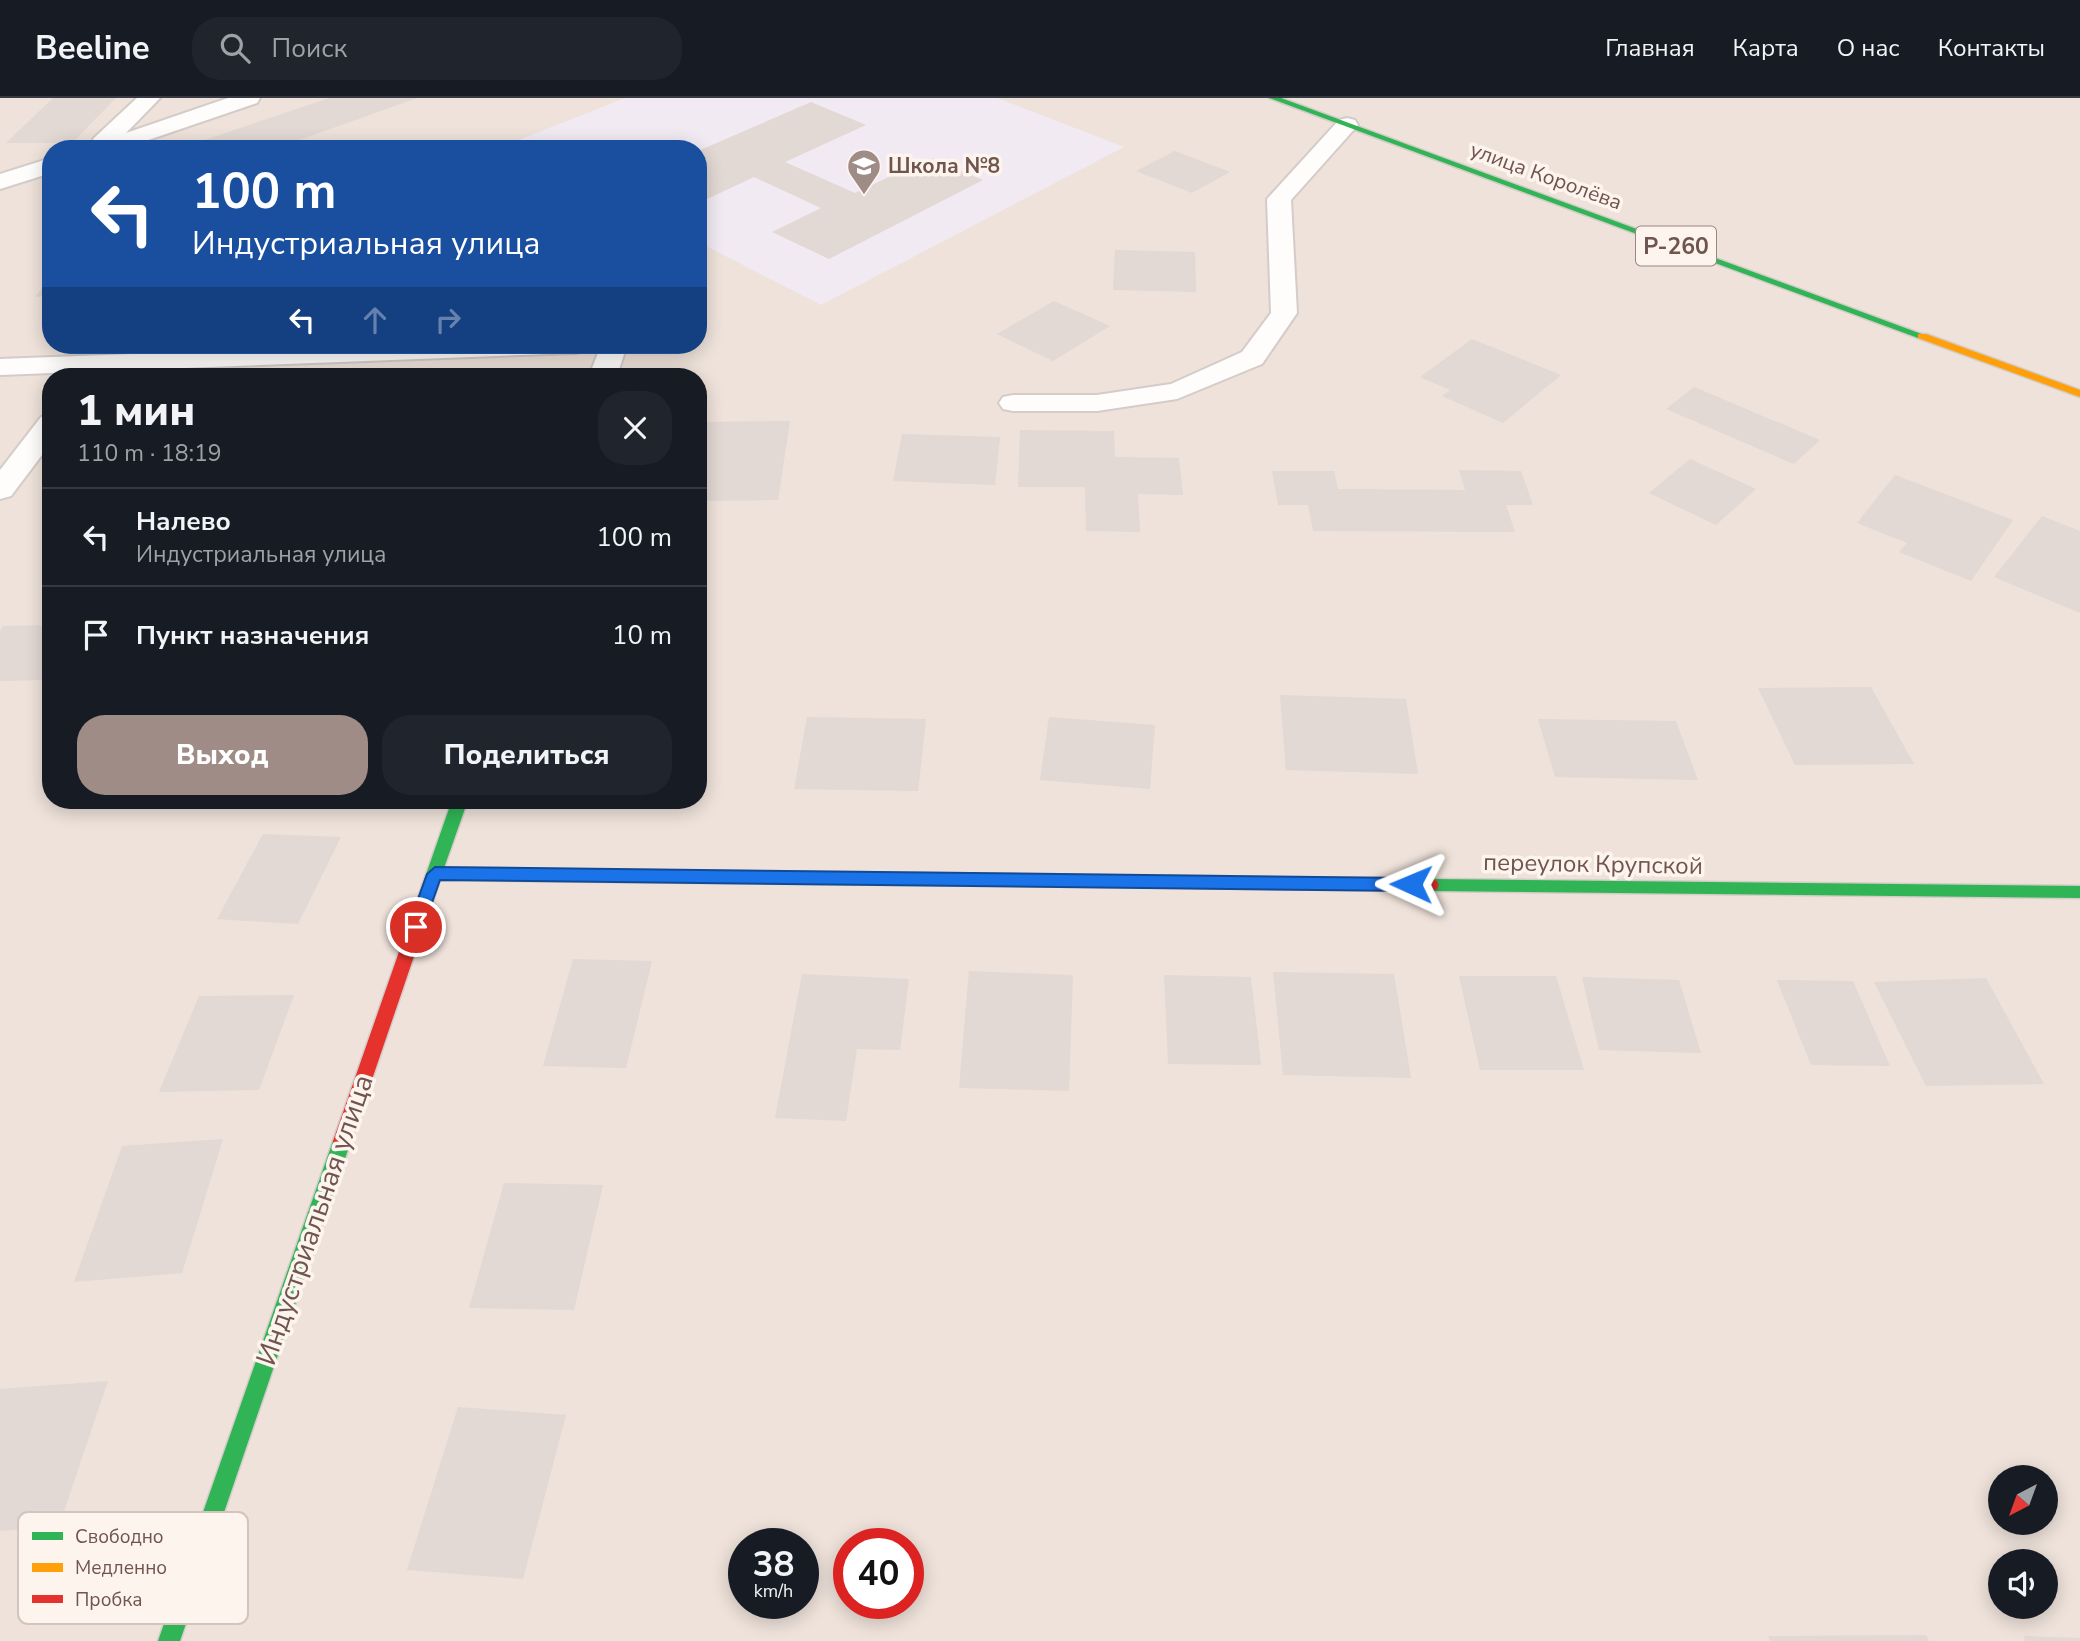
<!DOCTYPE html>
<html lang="ru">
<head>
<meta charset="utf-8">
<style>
	body { margin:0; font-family:"Nunito Sans",sans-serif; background:#20242c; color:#f1f3f6; height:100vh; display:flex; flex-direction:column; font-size:26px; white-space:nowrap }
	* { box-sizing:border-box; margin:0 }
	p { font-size:23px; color:#9ea1a6 }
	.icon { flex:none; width:38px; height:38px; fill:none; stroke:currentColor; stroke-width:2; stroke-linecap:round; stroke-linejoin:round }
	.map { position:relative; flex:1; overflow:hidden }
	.side { position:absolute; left:42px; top:270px; width:665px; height:441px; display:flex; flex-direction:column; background:#171b24; border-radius:28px; box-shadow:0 4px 18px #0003 }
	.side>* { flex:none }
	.banner { position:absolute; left:42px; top:42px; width:665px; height:214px; border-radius:28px; box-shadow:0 4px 18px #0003; background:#1a4fa0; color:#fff; overflow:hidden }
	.needle { width:46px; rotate:221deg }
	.buttons { position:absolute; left:1988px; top:1367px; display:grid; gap:14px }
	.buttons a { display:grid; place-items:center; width:70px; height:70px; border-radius:50%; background:#171b24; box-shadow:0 4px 18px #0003; font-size:35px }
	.speed { position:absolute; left:728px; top:1430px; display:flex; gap:14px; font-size:35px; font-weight:700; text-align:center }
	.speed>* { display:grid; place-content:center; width:91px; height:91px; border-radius:50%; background:#171b24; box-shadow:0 4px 18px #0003; line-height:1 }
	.speed small { font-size:18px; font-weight:400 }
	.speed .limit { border:10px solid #d22; background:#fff; color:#111 }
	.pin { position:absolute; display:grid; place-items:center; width:60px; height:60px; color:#fff; margin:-30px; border:4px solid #fff; border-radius:50%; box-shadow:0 2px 7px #0007 }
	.me { position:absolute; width:77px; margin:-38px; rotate:271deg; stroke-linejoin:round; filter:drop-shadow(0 0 5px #0008) }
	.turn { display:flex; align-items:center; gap:24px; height:147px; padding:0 35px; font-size:32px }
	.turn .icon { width:91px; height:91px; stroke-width:2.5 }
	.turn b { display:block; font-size:49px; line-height:60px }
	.lanes { display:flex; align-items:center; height:66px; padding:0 35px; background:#0003; justify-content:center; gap:35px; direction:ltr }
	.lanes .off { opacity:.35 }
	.round { display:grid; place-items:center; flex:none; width:74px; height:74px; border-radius:28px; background:#20242c }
	.summary { display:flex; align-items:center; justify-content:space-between; height:119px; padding:0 35px }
	h1 { font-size:42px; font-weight:800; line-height:52px }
	.action { display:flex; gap:14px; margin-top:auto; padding:14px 35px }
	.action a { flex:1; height:80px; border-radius:28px; background:#9f8c86; color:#fff; font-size:28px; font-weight:800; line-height:80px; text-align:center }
	.action a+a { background:#20242c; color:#f1f3f6 }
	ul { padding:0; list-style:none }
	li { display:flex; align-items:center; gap:21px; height:98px; padding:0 35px; border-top:2px solid #363941 }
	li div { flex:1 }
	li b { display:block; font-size:26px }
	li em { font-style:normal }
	header { display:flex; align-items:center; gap:42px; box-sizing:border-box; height:98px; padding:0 35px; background:#171b24; border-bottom:2px solid #363941 }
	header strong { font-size:33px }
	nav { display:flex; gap:38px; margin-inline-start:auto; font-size:24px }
	.search { width:490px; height:63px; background:#20242c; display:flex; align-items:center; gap:18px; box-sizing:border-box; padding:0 24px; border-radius:28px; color:#9ea1a6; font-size:26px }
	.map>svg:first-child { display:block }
	.residential { fill:#eee2da; fill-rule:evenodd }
	.education { fill:#f1eaf2 }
	.building { fill:#e2d8d4 }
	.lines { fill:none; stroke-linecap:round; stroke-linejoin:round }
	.lane-casing { stroke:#d4ccc8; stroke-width:4 }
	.street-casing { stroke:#d4ccc8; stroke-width:4 }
	.fast-casing { stroke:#d4ccc8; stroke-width:3 }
	.slow-casing { stroke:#d4ccc8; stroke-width:3 }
	.jam-casing { stroke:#d4ccc8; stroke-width:3 }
	.lane { fill:#fefdfc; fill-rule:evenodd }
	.street { fill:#fefdfc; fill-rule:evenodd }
	.fast { fill:#30b455; fill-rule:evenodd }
	.slow { fill:#ff9f0a; fill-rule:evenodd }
	.jam { fill:#e5322d; fill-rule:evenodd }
	.route { fill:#1a73e8; stroke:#114b97; stroke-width:2 }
	.labels { text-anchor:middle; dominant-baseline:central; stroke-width:7; stroke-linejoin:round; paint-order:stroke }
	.far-poi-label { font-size:21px; font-weight:bold; fill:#70554f; stroke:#fdf4ee; text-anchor:start }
	.far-street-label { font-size:21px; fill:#70554f; stroke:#fdf4ee }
	.shield { fill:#fdf4ee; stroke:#9a857f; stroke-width:2 }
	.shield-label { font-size:23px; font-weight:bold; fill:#70554f }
	.street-label { font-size:24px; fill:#70554f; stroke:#fdf4ee }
	.near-street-label { font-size:28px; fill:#70554f; stroke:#fdf4ee }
	.key { fill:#fdf4ee; stroke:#d3c4be; stroke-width:2 }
	.key-label { font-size:19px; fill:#70554f }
</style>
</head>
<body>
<header>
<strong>Beeline</strong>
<div class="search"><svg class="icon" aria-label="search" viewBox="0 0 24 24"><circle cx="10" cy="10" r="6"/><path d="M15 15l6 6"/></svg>Поиск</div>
<nav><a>Главная</a><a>Карта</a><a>О нас</a><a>Контакты</a></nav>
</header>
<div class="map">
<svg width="2080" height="1543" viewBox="0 0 2080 1543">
	<rect width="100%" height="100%" fill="#f6f1ec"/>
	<path class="residential" d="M0 0H2080V1543H0ZM51 51H698V247H51ZM51 278H698V702H51ZM2000 1379H2046V1424H2000ZM744 1446H803V1505H744ZM849 1446H908V1505H849ZM2000 1463H2046V1508H2000Z"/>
	<path class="education" d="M625 0H997L1124 49 821 207 698 144V51H514L506 47Z"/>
	<path class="building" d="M53 0H116L72 45H6Z
		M329 0H417L274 51H195L190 47Z
		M811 4 866 27 785 64 855 95 929 60 983 82 829 161 772 134 821 110 754 79 705 102 698 98V53Z
		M1175 53 1230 74 1192 95 1136 73Z
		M1115 152 1195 154 1196 194 1113 192Z
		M51 178V198L35 199Z
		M1054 203 1110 228 1053 263 997 236Z
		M1472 241 1561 277 1503 325 1442 298 1450 292 1420 279Z
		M1694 289 1820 342 1794 366 1666 311Z
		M790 323 778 402 698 403V324Z
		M1020 332 1114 333 1115 359 1179 360 1183 397 1138 396 1140 434 1086 433 1085 389H1018Z
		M902 336 1000 339 995 387 893 383Z
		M1690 361 1756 391 1716 427 1649 395Z
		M1459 372 1521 373 1533 407H1506L1515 434 1313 433 1308 407H1278L1272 373H1334L1338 391 1465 392Z
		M1895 377 2013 422 1971 483 1899 454 1907 445 1857 425Z
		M2042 418 2080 433V515L1994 479Z
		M51 527V570L44 582 0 583V533L3 528Z
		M1871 589 1914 666 1795 667 1758 590Z
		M1280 597 1406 601 1418 676 1286 672Z
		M807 619 926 621 918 693 794 691Z
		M1049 619 1155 627 1150 691 1040 682Z
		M1538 621 1676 623 1698 682 1555 679Z
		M263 736 341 739 298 826 217 821Z
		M573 861 652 863 626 970 543 968Z
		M969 873 1073 877 1069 993 959 990Z
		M1273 874 1394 876 1411 980 1283 977Z
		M802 876 909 881 900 952 857 951 846 1023 775 1020Z
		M1164 877 1251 879 1261 967 1168 966Z
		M1459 878H1556L1584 972H1480Z
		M1582 879 1679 882 1701 955 1599 952Z
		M1986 880 2044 986 1926 988 1874 884Z
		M1777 882 1853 883 1890 968 1811 967Z
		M294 897 259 992 159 994 199 898Z
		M223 1041 182 1175 74 1184 122 1048Z
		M504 1085 603 1087 574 1212 469 1210Z
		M108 1283 59 1428 0 1433V1291Z
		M458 1309 566 1317 523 1481 407 1472Z
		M1926 1537 1929 1543H1770L1768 1538Z
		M2024 1538 2080 1540V1543H2025Z"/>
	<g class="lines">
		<g class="lane-casing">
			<path id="lane" d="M137 0H160L126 35 228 0H260L257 5 122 51H88L94 40Z
				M51 60V75L0 91V76Z"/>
		</g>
		<g class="street-casing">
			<path id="street" d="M1347 20 1355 22 1358 27 1291 102 1297 215 1262 266 1177 301 1097 313H1013L1003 311 999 305 1003 299 1013 297H1097L1171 286 1242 254 1271 215 1267 101 1339 22Z
				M370 247H589L585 253 576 255 0 277V261Z
				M601 247H627L617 278H589Z
				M51 316V345L11 398 0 401V372L41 319Z"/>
		</g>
		<g class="fast-casing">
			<path id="fast" d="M1269 0H1281L1927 238 1918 240Z
				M452 702H468L444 770 1198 778 1204 780 1206 784 1204 788 1198 790 440 782 436 792H424L422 788Z
				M1431 781 2080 788V800L1431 793 1425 791 1423 787 1425 783Z
				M342 1035 348 1037 351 1043 180 1543H158L333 1043 336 1037Z"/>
		</g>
		<g class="slow-casing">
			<path id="slow" d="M1918 236H1926L2080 292V299L1918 240Z"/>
		</g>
		<g class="jam-casing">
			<path id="jam" d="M1198 778 1431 781 1437 783 1439 787 1437 791 1431 793 1198 790 1192 788 1190 784 1192 780Z
				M430 782 436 784 438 788 351 1043 348 1049 342 1051 336 1049 333 1043 422 788 424 784Z"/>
		</g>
		<use href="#lane" class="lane"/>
		<use href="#street" class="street"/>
		<use href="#fast" class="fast"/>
		<use href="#slow" class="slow"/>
		<use href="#jam" class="jam"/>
	</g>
	<path class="route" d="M435 769 1411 780 1419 786 1411 793 440 782 422 833H410L408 829 427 776Z"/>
	<defs>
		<g id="school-pin" transform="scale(1.75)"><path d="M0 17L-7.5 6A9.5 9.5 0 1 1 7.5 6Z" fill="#9f8c86" stroke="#fdf4ee"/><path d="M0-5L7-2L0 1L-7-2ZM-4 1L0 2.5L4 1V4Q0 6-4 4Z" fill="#fff"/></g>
	</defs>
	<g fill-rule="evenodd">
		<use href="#school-pin" x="864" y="68"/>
	</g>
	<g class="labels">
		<g class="far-poi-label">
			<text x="888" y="68">Школа №8</text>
		</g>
		<g class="far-street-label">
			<text transform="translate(1546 78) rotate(20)">улица Королёва</text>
		</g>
		<rect class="shield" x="1636" y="128.5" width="80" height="39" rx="5"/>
		<g class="shield-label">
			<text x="1676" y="148">Р-260</text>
		</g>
		<g class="street-label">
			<text transform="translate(1593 766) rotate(1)">переулок Крупской</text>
		</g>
		<g class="near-street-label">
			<text transform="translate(315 1122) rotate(-71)">Индустриальная улица</text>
		</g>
	</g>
	<rect x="18" y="1414" width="230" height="112" rx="10" class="key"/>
	<rect x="32" y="1434" width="31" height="8" fill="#30b455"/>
	<rect x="32" y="1465" width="31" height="9" fill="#ff9f0a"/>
	<rect x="32" y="1497" width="31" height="8" fill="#e5322d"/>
	<g class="key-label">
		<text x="75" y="1445">Свободно</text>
		<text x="75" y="1476">Медленно</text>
		<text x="75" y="1508">Пробка</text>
	</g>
</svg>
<div class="buttons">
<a><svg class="needle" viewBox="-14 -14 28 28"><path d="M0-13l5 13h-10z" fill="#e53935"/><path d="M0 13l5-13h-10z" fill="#9ea1a6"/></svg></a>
<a><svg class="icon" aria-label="sound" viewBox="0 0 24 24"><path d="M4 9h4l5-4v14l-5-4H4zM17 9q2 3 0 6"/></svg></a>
</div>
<div class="speed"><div>38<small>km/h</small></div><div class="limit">40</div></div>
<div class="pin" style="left:416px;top:829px;background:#d93025"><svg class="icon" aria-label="arrive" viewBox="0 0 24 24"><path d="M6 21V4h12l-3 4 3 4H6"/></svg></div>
<svg class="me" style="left:1411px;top:786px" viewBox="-20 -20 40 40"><path d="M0-17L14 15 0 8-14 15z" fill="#1a73e8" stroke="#fff" stroke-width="4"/></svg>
<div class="banner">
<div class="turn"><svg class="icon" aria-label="left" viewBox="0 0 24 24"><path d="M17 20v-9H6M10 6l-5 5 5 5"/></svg><div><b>100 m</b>Индустриальная улица</div></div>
<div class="lanes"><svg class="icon" aria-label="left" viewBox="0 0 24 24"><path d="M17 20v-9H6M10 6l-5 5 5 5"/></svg><svg class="icon off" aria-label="ahead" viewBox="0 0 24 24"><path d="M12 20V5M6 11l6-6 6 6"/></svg><svg class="icon off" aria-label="right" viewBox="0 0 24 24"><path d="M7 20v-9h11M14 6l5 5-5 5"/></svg></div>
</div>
<section class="side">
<div class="summary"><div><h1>1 мин</h1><p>110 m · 18:19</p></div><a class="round"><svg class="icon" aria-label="close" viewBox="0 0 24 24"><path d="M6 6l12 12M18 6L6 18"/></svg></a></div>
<ul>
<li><svg class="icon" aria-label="left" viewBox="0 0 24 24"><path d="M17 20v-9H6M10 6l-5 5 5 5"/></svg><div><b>Налево</b><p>Индустриальная улица</p></div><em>100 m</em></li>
<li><svg class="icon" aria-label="arrive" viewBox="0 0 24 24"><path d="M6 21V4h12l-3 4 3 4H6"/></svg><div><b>Пункт назначения</b></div><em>10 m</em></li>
</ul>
<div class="action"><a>Выход</a><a>Поделиться</a></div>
</section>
</div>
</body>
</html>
